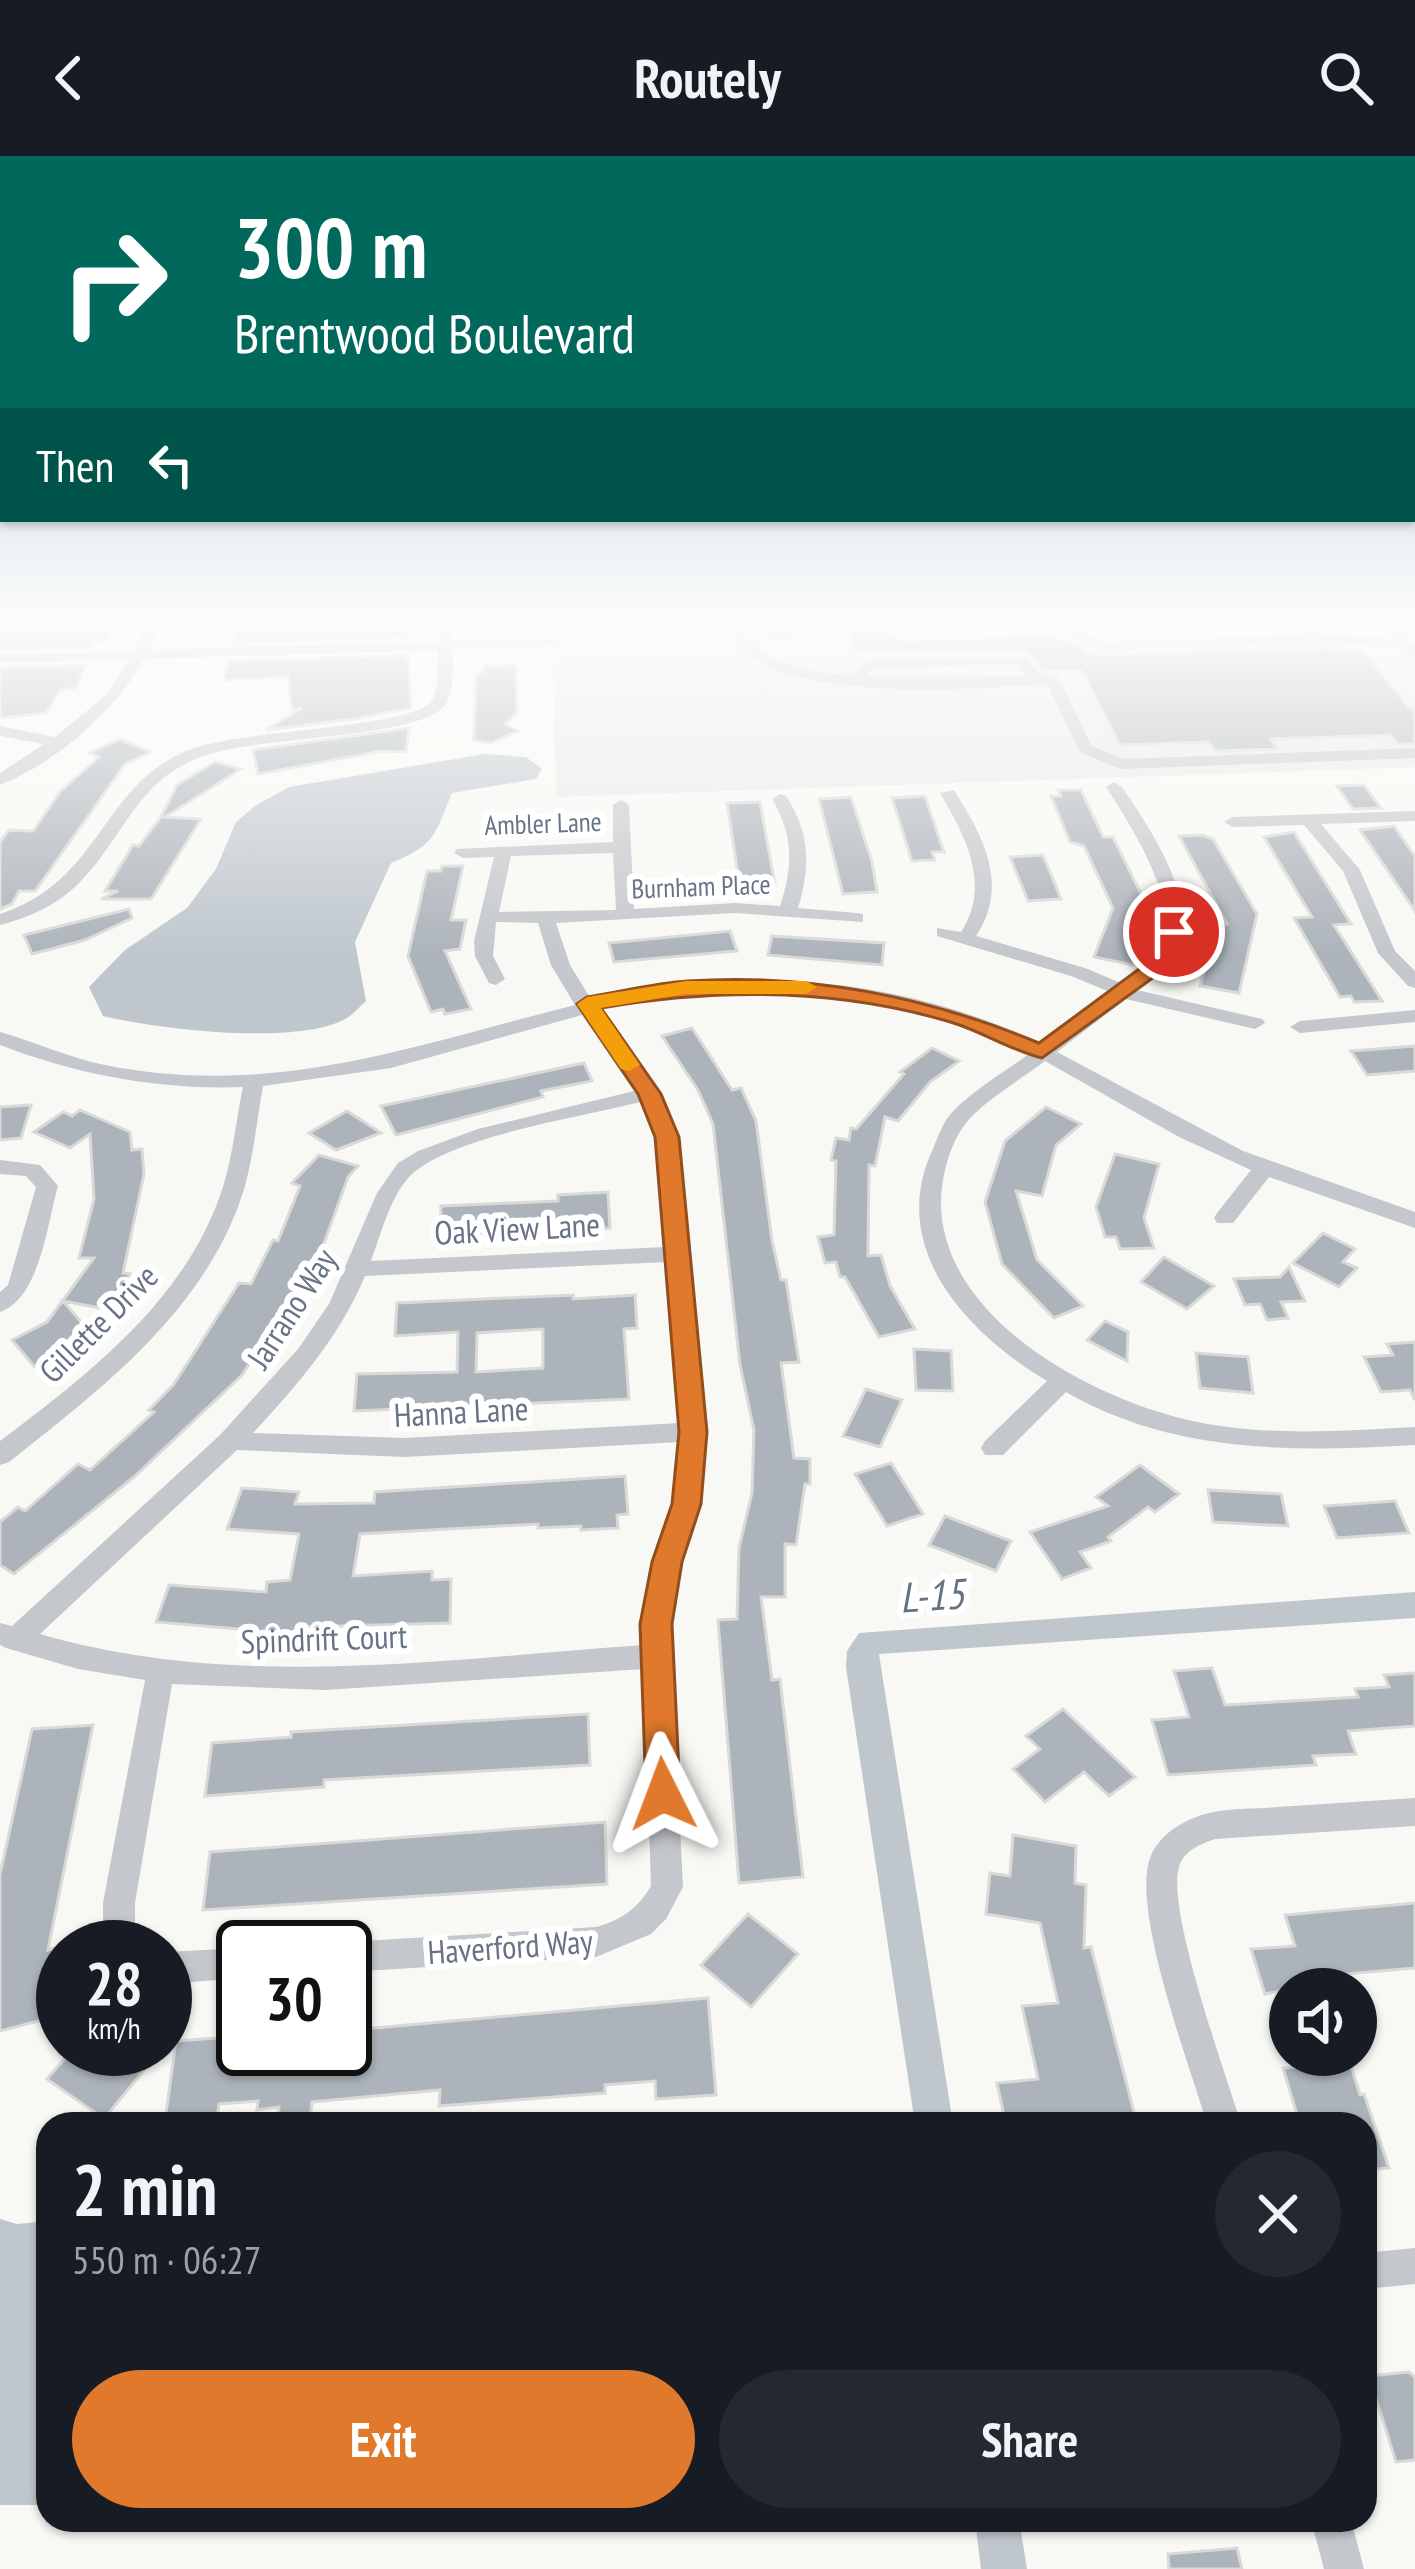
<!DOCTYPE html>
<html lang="en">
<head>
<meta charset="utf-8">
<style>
	body { margin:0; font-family:"PT Sans Narrow",sans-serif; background:#242831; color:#f1f3f6; height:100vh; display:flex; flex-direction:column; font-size:45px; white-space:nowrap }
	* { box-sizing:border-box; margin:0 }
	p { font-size:39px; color:#9ea1a6 }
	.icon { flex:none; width:66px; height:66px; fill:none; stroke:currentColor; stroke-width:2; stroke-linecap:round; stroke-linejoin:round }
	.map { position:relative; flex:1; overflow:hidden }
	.drawer { position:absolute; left:36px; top:1956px; width:1341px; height:420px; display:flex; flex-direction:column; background:#171b24; border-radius:36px; box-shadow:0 3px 9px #0004 }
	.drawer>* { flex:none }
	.guide { position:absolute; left:0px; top:0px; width:1416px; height:366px; box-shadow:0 3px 9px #0004; background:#00695c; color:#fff; overflow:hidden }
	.fabs { position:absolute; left:1269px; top:1812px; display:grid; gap:24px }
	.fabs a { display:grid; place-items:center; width:108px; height:108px; border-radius:50%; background:#171b24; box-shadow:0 3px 9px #0004; font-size:60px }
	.speed { position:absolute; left:36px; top:1764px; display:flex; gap:24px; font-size:60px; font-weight:700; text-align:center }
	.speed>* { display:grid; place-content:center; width:156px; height:156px; border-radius:50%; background:#171b24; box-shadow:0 3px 9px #0004; line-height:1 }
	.speed small { font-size:30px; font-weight:400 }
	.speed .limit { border:6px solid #111; border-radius:18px; background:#fff; color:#111 }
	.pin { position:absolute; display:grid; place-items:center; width:102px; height:102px; color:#fff; margin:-51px; border:6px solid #fff; border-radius:50%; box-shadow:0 3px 12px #0007 }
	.me { position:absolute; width:132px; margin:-66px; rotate:357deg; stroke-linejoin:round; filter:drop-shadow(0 0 9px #0008) }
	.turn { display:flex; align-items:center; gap:42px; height:252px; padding:0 36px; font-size:54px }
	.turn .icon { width:156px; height:156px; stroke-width:2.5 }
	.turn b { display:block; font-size:84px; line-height:102px }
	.then { display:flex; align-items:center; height:114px; padding:0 36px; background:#0003; gap:24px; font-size:45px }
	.round { display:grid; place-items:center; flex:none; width:126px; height:126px; border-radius:63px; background:#242831 }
	.headline { display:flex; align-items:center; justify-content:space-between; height:204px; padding:0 36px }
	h1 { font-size:72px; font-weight:700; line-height:90px }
	.primary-button { display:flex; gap:24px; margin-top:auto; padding:24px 36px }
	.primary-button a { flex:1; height:138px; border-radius:72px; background:#e1792d; color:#fff; font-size:48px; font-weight:700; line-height:138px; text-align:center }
	.primary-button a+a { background:#242831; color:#f1f3f6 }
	header { display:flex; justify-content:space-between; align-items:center; height:156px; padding:0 36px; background:#171b24; font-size:54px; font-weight:700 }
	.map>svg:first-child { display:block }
	.built { fill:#e8e9e9 }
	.water { fill:#bfc7cd }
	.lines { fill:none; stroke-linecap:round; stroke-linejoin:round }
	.canal { fill:#bfc7cd; fill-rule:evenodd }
	.building { fill:#acb3ba; stroke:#d9dad8; stroke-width:3; fill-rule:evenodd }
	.minor { fill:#c4c7cb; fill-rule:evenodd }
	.route { fill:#e1792d; stroke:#924f1d; stroke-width:3 }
	.slow { fill:#f59e0b }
	.labels { text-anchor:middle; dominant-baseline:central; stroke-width:12; stroke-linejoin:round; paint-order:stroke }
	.far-street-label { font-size:27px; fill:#687386; stroke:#fff }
	.street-label { font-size:33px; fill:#687386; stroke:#fff }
	.near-water-label { font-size:42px; font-style:italic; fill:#637381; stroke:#fff }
</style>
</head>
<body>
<header><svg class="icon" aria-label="back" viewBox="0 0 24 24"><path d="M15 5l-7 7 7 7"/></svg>Routely<svg class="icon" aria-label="search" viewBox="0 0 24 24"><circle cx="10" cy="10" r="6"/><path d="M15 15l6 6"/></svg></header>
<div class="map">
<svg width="1415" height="2413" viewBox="0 0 1415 2413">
	<rect width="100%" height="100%" fill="#f8f8f5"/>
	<path class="built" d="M553 463H1415V611L556 641Z"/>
	<path class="water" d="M485 598 526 601 542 613 536 623 452 637C435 678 436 689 391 707L355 786 366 845C360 850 353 859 345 863 296 890 157 873 103 860L89 831 125 794 187 752 216 713 236 666 255 650 289 631Z
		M0 2063 17 2068 48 2065V2349H0Z"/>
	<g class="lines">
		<path class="canal" d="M1415 1436V1462L879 1498 953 1968H915L846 1511 847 1495 859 1477Z
			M975 2364H1019L1027 2413H981Z"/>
	</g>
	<path class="building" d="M0 463H116L107 487H94L92 492 0 494Z
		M350 463H408V481L233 487 237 470Z
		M761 463H829L774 487 767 482Z
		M847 463H884L889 480 906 484 1053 479 1080 489 1085 497 1104 499 1329 491 1332 496 1364 495 1409 552H1415V588H1398L1391 579 1271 583 1277 593 1215 595 1209 586 1120 589 1082 515H1043L1026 496H855Z
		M408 499 411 552 355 563 266 574 302 552 292 554 288 521 224 524 228 505Z
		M85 509 76 533H61L46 557 0 562V511Z
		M516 509 517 556 505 568 518 575 491 587 474 584 476 517 484 516V510Z
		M409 572 406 596 382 595 258 618 253 594Z
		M120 583 150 596 125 608 35 735H19L12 748 0 753V686L9 674 33 675 60 636 99 601 90 597Z
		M215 606 241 613 165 661 201 663 151 743H101L118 735H105L133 689 139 690 161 661 177 629Z
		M1364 629 1381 652 1353 653 1337 630Z
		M1058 634H1081L1103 681H1113L1150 756 1133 809 1094 801 1113 752 1084 690 1070 686 1051 640H1061Z
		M925 640 944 696H932L935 704 912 705 892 642Z
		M851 641 872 706 877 736 843 738 819 643Z
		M760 646 775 729 740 731 727 647Z
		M1394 670 1415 700V755L1360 674Z
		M1294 676 1351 768 1334 769 1382 845 1354 846 1351 840 1340 841 1294 762 1312 761 1264 681Z
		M1202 679 1213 683 1257 758 1239 837 1200 830 1217 766 1227 768 1179 680Z
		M1043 699 1061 743 1028 745 1010 701Z
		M442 710H463L451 764H466L460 793 445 795 471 853 445 858 443 853 431 856 408 800 427 715H441Z
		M129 753 132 762 85 784 32 798 24 779Z
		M730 775 737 795 614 806 609 787Z
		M772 780 884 787 882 809 768 799Z
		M692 872 732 934 741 932 756 965 772 1085 781 1124H786L799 1206 781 1207 794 1302 810 1303V1328H805L796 1389 785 1388V1441H761L772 1524 780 1523 803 1721 739 1727 718 1464 737 1463 739 1392 752 1337 754 1274 740 1209 713 968 698 934 662 880Z
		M1415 890V915L1367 919 1351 895Z
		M932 892 959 905 930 926 898 965 885 961 875 1010 869 1009 868 1100 881 1099 890 1130 915 1173 879 1181 845 1121H840L836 1106 825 1107 818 1081 834 1079 836 1005 831 1004 836 982 849 984 851 972 856 973 904 918 900 916Z
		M584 907 592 925 541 935 543 941 396 979 381 950Z
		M31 949 21 982 0 984V951Z
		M1046 951 1081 968 1056 989 1042 1040 1016 1035 1037 1104 1083 1150 1054 1162 1002 1108 985 1046 1005 985Z
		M80 954 130 976 132 994 142 993 144 1018 123 1117 130 1118 106 1153 63 1145 93 1180 34 1210 12 1184 47 1166 94 1102H79L94 1043 90 978 70 992 34 976 63 956 72 960Z
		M347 955 381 977 336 994 309 977Z
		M1115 998 1159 1008 1144 1062 1154 1092 1120 1093 1116 1081H1105L1096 1051Z
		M319 999 358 1010 348 1021 323 1090 281 1169 275 1168 242 1219 135 1320 14 1418 0 1409V1366L18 1351 25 1355 78 1308 90 1314 154 1256 149 1254 174 1228 239 1127 251 1128 273 1084 278 1085 300 1030 292 1027Z
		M608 1036 610 1072 440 1080 441 1050 558 1045V1039Z
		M1323 1077 1355 1093 1343 1106 1357 1112 1339 1131 1293 1107Z
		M1164 1101 1214 1130 1187 1153 1141 1126Z
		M1289 1111 1305 1145 1281 1146 1288 1162 1267 1164 1260 1148 1245 1149 1234 1123 1280 1121Z
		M573 1139V1143L635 1139 637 1172 624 1173 629 1243 354 1255 357 1218 457 1216 458 1176 395 1180 397 1147ZM543 1173V1212L476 1216 477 1177Z
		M1105 1165 1128 1176 1127 1205 1087 1184Z
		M1415 1186V1244L1410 1234 1381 1236 1364 1201 1393 1199 1387 1188Z
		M914 1193 951 1195 953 1235 916 1234Z
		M1196 1197 1248 1201 1253 1237 1200 1232Z
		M866 1233 902 1244 880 1291 843 1280Z
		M891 1307 923 1358 887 1370 855 1318Z
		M1140 1309 1179 1338 1155 1356 1148 1351 1108 1381 1111 1385 1080 1396 1091 1412 1062 1423 1030 1376 1108 1350 1096 1341Z
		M625 1320 628 1358 617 1359 618 1372 581 1374V1370L538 1372V1368L360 1378 353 1420 432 1415V1424L451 1423 450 1467 303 1471V1477L239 1482 240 1473 156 1466 169 1429 266 1436 267 1426 290 1424 299 1378 227 1373 242 1332 299 1336 295 1348 374 1347 375 1336Z
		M1208 1334 1281 1338 1288 1370 1213 1366Z
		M1395 1345 1409 1377 1337 1382 1324 1350Z
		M945 1360 1011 1385 996 1415 929 1389Z
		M1212 1512 1225 1549 1358 1541 1355 1533 1389 1531 1384 1519 1415 1517V1570L1348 1575 1356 1598 1313 1600 1316 1609 1168 1619 1152 1564 1189 1561 1174 1515Z
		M1063 1553 1135 1621 1109 1640 1084 1616 1045 1646 1013 1613 1040 1593 1026 1580Z
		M588 1558 590 1609 324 1624V1631L205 1640 212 1587 291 1581V1576Z
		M93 1569 48 1794 56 1792 57 1860 0 1875V1719L32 1573Z
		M605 1666 607 1728 203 1754 210 1696Z
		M1013 1679 1076 1690 1075 1727 1086 1729 1084 1792 1091 1791 1135 1960H1120L1122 1968H1006L997 1927 1038 1923 1022 1850 1058 1847 1040 1767 986 1758 990 1717 1010 1720Z
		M1415 1747V1812L1345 1818 1350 1833H1290L1265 1838 1251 1793 1295 1790 1285 1759Z
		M748 1758 798 1798 751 1851 701 1809Z
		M708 1842 716 1939 656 1943 655 1925 605 1929V1937L439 1950 440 1934 312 1946 310 1964 277 1966 279 1951 257 1954 258 1945 219 1948 217 1961 165 1965 176 1885 243 1880V1893H352L353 1874Z
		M73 1893H138L153 1903 104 1963 47 1923Z
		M1350 1907 1360 1939 1364 1938 1389 2012 1365 2014V1968H1300L1283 1912Z
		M1409 2216 1415 2221V2304L1396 2306 1369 2220Z
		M1237 2392 1242 2413H1169L1168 2398Z"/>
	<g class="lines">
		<path class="minor" d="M147 463H161L149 494 439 485 441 463H455L453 485 553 482 560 486 553 490 453 493C452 512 456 542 440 554 405 582 260 581 206 599 138 621 125 680 80 726 58 749 30 761 0 769V758C102 725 101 628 189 594 239 574 405 572 430 547 440 537 437 508 438 494L144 503C116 555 55 607 0 629V617L44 588 0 580V570L55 581 106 539 129 503 0 507V499L134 495Z
			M724 463H738C742 471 747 482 753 488 778 512 821 516 853 520L868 504 1026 501 1041 519 1057 520 1092 590 1123 603 1415 592V602L1121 613 1080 596 1047 528C971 533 804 546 744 495 735 487 730 473 724 463ZM1017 508 1026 520 867 521 872 512Z
			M894 463H908L911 471 1056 466 1106 486 1311 478 1392 481 1377 463H1392L1415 490V503L1400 490 1311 486 1104 494 1054 474 906 479 901 478Z
			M1114 626 1122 631C1148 669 1195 739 1181 786 1175 808 1154 821 1137 834L1262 863 1265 867 1255 873 1126 843 1057 896 1243 995 1415 1056V1072L1269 1021 1233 1067H1217L1214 1062 1217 1057 1251 1014 1179 981 1045 905C1023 922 982 946 966 967 950 987 942 1019 941 1044 939 1160 1088 1241 1188 1264 1262 1281 1340 1275 1415 1271V1289C1295 1296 1173 1298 1066 1236L1003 1299H985L981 1292 985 1285 1047 1225C967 1177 886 1092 933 993 937 983 942 969 949 960 967 938 1006 915 1029 898 894 831 744 821 598 854L659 938 677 981 705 1276 700 1348 680 1406 670 1468 683 1731 666 1763 651 1778 596 1801 345 1816V1791H333L345 1786 596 1771C622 1764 638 1752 651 1730L644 1513 325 1534 172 1528 135 1747V1767L146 1791H113L103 1769V1747L145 1524 78 1513 6 1492 0 1489V1467L12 1470 220 1279 298 1193 329 1148 377 1037 398 1007 418 995 478 973 634 935 582 859 391 912 263 930C257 963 254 997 245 1030 209 1151 104 1231 9 1306L0 1309V1285C90 1217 187 1143 223 1031 233 999 236 964 243 931 159 934 78 919 0 889V876C36 886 69 902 105 909 274 943 415 889 575 849L551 809 538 767 496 766 493 800 505 823 496 829 489 827 475 800 474 785 494 701 463 702 454 697 457 693 613 686V649L621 644 629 649 634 753 735 747 780 750C793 711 794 679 772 643L780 638 786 640C810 677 811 709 798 752L857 757 863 758V766L735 757 556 767 570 809 592 845C742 807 902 821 1042 888L1110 836 1071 820 937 780V772L961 776C992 728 965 680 940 637L954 634C983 680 1010 729 976 780L1085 812 1121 827C1135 817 1157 806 1163 789 1179 743 1130 668 1106 631ZM613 697 616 754 499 756 511 700ZM640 946 657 981 665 1091 371 1105C381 1078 390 1041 410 1020 451 980 583 961 640 946ZM667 1106 680 1267 405 1282 253 1277C297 1230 340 1180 365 1120ZM680 1286C678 1307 678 1331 673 1352 660 1398 641 1440 643 1489 444 1503 235 1535 40 1478L237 1294 405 1301Z
			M1415 655V665L1321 668 1360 714 1395 795 1415 815V832L1408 830 1378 797 1343 715 1304 669 1232 671 1224 666 1232 661Z
			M1415 854V866L1300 877 1290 871 1300 865Z
			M0 1004 40 1009 58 1030C47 1068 40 1142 0 1156V1136L8 1129 36 1031 26 1020 0 1018Z
			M1415 1642V1670L1215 1683C1201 1688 1183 1695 1179 1711 1166 1754 1226 1918 1241 1968H1207C1190 1910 1131 1755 1150 1702 1160 1676 1188 1661 1214 1656 1234 1652 1257 1653 1278 1651 1324 1648 1369 1645 1415 1642Z
			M243 1792V1822L165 1828V1796Z
			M1415 2092V2128L1365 2133V2097Z
			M1311 2364H1351L1364 2413H1324Z"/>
	</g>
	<linearGradient id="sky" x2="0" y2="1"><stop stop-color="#97bcdd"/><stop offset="0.58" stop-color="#fcfcfa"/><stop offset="1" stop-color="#fcfcfa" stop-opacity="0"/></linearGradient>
	<rect width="1415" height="801" fill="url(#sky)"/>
	<path class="route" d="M1174 770 1185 776 1183 792 1168 811 1042 902C1009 894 980 874 947 865 833 832 718 832 601 852L661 938 679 981 707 1276 701 1348 682 1406 672 1468 680 1638 675 1649 663 1653 651 1649 646 1638 640 1468 652 1406 672 1348 679 1276 655 981 638 938 577 848 587 841C620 836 654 827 688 825 811 817 926 840 1039 887L1154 802 1163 791 1164 776Z"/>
	<path class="slow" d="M686 825H806L817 831 806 838H686L601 852 640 909 629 915 621 913 577 848 587 841Z"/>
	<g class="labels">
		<g class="far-street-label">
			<text transform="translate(543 667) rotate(-2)">Ambler Lane</text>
			<text transform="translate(701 730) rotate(-2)">Burnham Place</text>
		</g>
		<g class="street-label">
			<text transform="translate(517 1072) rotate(-3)">Oak View Lane</text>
			<text transform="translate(291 1152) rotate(-57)">Jarrano Way</text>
			<text transform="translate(98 1167) rotate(-45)">Gillette Drive</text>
			<text transform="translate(461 1255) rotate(-3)">Hanna Lane</text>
			<text transform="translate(324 1482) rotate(-2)">Spindrift Court</text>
			<text transform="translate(510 1790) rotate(-4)">Haverford Way</text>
		</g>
		<g class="near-water-label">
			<text transform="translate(932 1439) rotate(-4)">L-15</text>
		</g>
	</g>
</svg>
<div class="fabs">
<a><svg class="icon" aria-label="sound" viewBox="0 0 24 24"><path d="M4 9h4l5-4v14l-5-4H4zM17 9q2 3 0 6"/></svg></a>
</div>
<div class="speed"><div>28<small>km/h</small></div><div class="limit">30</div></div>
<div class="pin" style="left:1174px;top:776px;background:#d93025"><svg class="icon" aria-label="arrive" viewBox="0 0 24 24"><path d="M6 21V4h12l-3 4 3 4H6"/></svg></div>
<svg class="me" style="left:663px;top:1638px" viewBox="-20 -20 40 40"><path d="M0-17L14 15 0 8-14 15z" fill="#e1792d" stroke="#fff" stroke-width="4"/></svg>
<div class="guide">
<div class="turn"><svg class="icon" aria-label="right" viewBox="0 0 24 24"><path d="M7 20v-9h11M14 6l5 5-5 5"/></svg><div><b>300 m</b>Brentwood Boulevard</div></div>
<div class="then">Then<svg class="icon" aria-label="left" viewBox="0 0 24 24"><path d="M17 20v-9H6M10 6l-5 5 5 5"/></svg></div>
</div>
<section class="drawer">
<div class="headline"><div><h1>2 min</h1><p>550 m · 06:27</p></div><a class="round"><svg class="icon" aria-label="close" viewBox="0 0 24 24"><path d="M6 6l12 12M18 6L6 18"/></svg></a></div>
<div class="primary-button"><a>Exit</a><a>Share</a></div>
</section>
</div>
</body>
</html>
